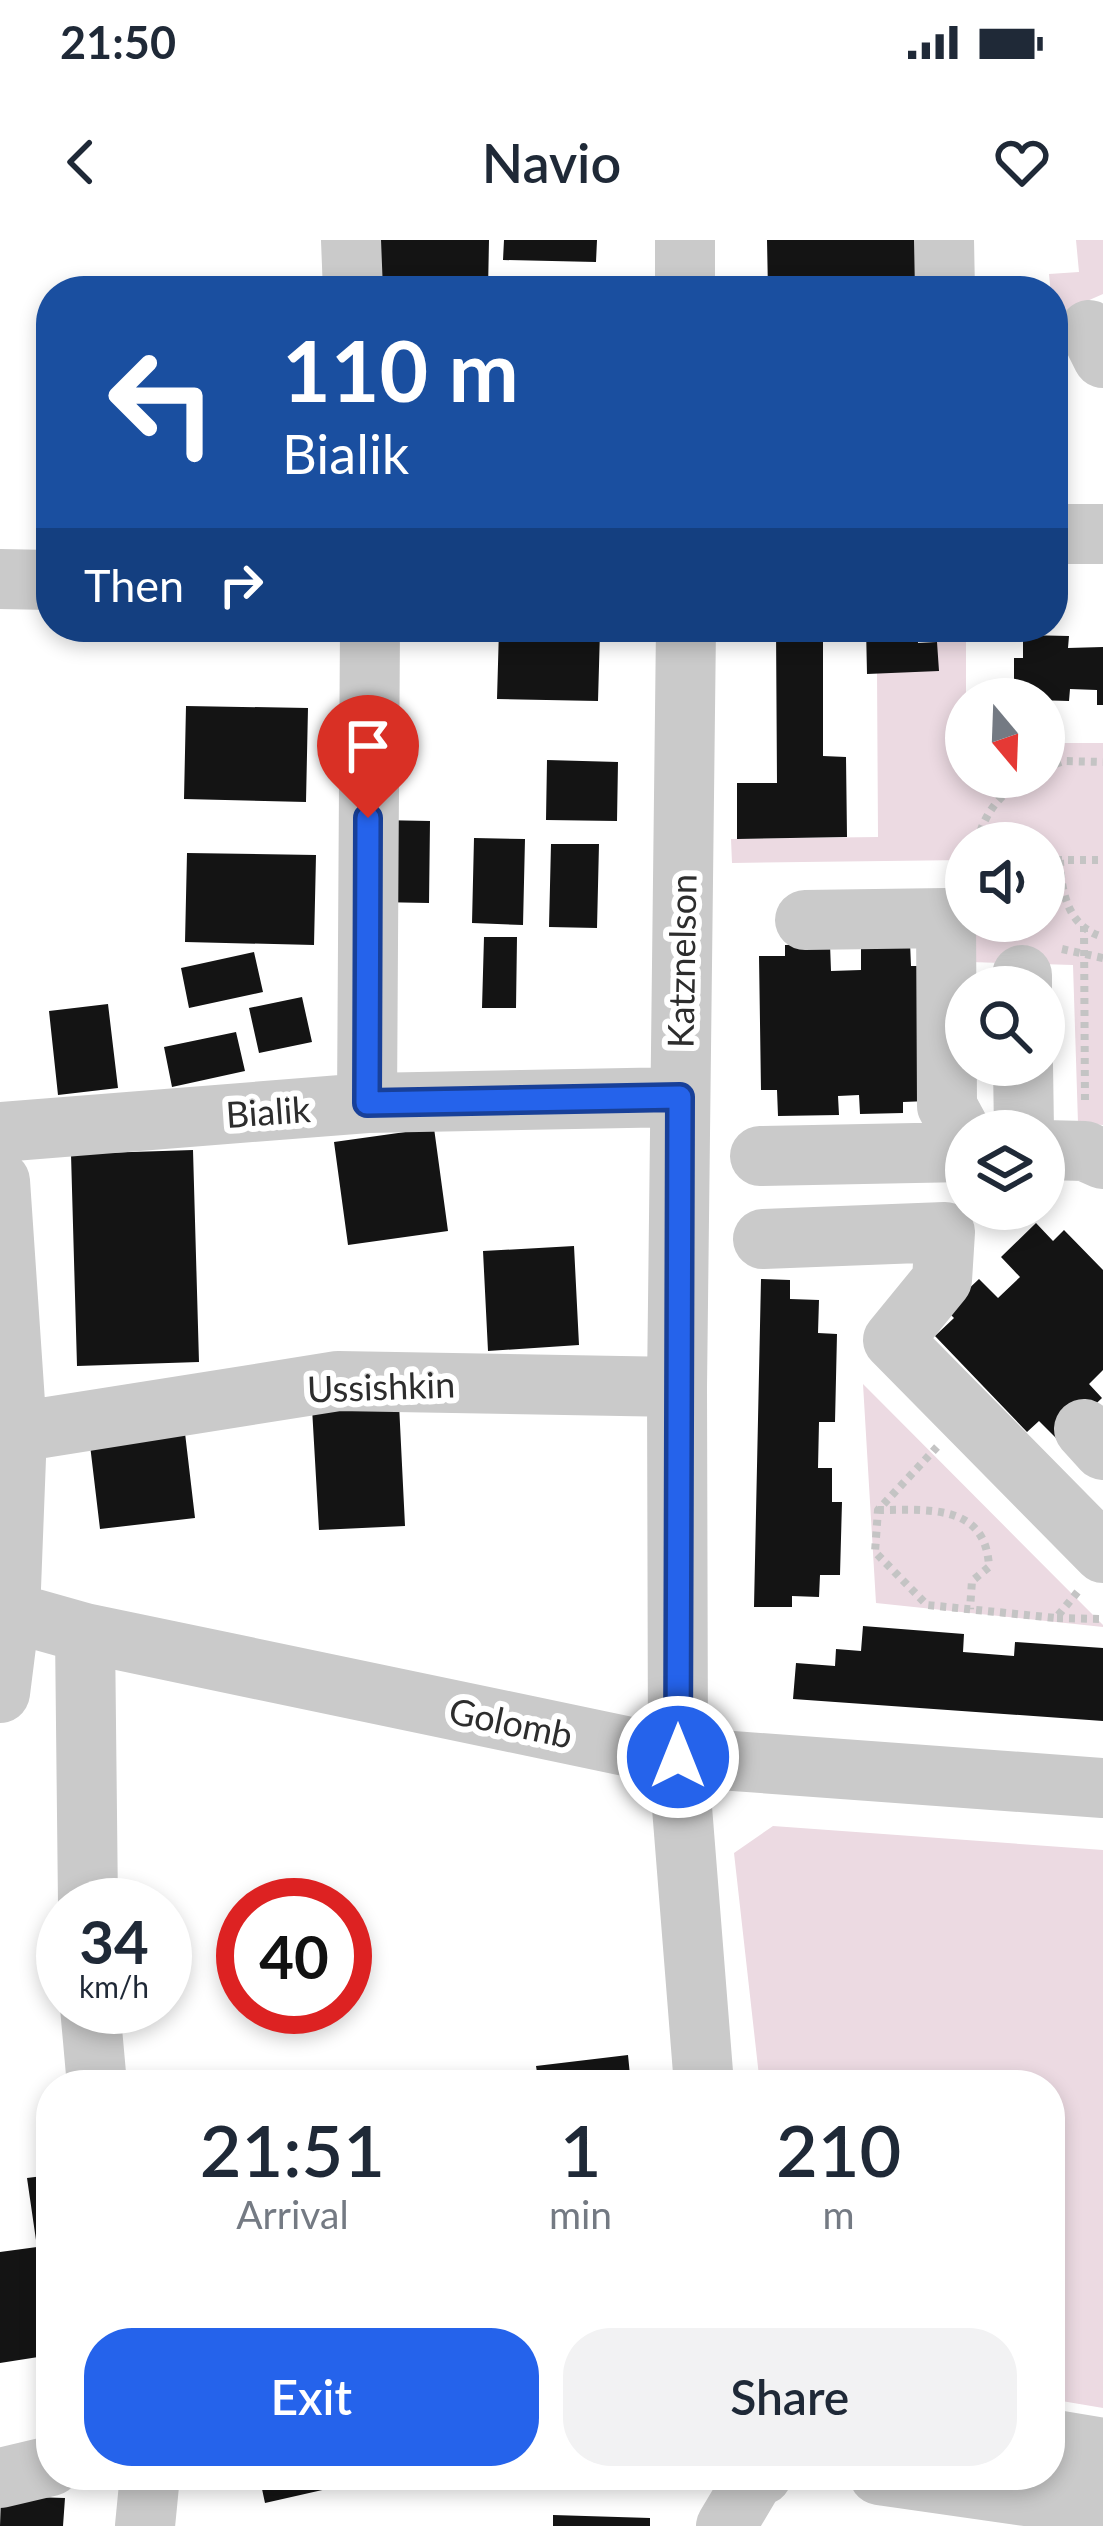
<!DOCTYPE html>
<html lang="en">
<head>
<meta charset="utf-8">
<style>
	body { margin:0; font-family:Lato,sans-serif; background:#f2f2f3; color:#1f2937; height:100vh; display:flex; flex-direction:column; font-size:45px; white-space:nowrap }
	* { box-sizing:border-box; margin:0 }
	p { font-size:39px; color:#747a83 }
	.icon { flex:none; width:66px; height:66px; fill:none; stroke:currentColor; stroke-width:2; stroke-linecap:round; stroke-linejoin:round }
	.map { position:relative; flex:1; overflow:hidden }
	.details { position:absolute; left:36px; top:1830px; width:1029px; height:420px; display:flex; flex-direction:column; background:#fff; border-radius:48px; box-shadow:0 6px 18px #0003 }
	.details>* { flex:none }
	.hud { position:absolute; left:36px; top:36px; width:1032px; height:366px; border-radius:48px; box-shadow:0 6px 18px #0003; background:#1a4fa0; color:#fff; overflow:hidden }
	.needle { width:78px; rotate:161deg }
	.buttons { position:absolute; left:945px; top:438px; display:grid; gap:24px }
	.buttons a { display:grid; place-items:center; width:120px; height:120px; border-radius:50%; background:#fff; box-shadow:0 6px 18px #0003; font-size:60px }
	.speed { position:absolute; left:36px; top:1638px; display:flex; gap:24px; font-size:60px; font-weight:700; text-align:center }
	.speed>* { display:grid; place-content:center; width:156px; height:156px; border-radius:50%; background:#fff; box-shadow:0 6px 18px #0003; line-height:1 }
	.speed small { font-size:30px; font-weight:400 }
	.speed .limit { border:18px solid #d22; background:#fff; color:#111 }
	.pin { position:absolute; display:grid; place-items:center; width:102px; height:102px; color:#fff; margin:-123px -51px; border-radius:50% 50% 50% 0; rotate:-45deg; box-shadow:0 0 12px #0007 }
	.pin .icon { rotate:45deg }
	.me { position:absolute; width:132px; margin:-66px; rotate:0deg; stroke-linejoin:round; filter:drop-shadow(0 0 9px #0008) }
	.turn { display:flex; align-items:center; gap:42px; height:252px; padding:0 48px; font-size:54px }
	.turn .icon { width:156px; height:156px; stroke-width:2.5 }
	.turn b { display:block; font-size:84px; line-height:102px }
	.then { display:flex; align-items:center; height:114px; padding:0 48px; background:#0003; gap:24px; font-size:45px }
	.eta { display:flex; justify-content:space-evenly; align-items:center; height:204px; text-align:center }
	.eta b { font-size:72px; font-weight:600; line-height:84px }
	.primary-button { display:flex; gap:24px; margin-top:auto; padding:24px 48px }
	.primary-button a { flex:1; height:138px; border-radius:48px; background:#2563eb; color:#fff; font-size:48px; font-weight:600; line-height:138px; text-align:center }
	.primary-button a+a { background:#f2f2f3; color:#1f2937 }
	.status { display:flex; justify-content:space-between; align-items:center; height:84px; padding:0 60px; background:#fff; direction:ltr }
	.status svg { height:33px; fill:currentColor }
	header { display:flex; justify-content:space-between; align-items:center; height:156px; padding:0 48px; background:#fff; font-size:54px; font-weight:600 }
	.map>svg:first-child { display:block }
	.green { fill:#ecdae2 }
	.building { fill:#141414 }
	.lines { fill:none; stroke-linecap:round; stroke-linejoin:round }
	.path { stroke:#c4c4c4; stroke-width:8; stroke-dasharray:6 6; stroke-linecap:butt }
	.minor { stroke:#cacaca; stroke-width:60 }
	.route-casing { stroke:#184099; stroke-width:30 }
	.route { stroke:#2563eb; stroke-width:21 }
	.labels { text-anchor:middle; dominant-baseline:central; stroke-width:12; stroke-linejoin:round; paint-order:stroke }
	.street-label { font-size:36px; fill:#2d2d2d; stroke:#fff }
</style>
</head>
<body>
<div class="status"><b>21:50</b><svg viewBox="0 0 49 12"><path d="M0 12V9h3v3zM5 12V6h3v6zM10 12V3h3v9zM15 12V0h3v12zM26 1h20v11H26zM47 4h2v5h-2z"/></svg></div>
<header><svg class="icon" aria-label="back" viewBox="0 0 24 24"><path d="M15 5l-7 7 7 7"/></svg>Navio<svg class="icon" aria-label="heart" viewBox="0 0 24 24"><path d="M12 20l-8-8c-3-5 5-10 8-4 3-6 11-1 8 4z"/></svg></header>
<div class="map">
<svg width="1103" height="2286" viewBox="0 0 1103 2286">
	<rect width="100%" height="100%" fill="#fff"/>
	<path class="green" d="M1076 0H1103V54L1053 76 1049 34 1079 32Z
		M932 387H966V537H1044V503H1103V885L1078 883 1073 725 970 722 969 681H1044V603H966V620L732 623 731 599 878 597 877 431H931Z
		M863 1144 1103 1385V1387L876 1363Z
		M773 1586 1103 1610V2168L1050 2159V1845H760L734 1613Z"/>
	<path class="building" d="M376 0H489L488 51H375Z
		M504 0H597L596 22 503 20Z
		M767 0H934L935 51H768Z
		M776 387H823V516L846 517 847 597 737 599V543H777Z
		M866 387H917L918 403 937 402 939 431 867 434Z
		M499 389 600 391 598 461 497 459Z
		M1023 395 1069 396 1068 408 1103 407V465H1097V450L1070 449 1069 461 1001 459V442H1014V418H1023Z
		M186 466 308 468 306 562 184 559Z
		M547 520 618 522 617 581 546 580Z
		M379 580 430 581 429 663 377 662Z
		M474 598 525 599 523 685 472 683Z
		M551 604H599L597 688 549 687Z
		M187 613 316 615 314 705 185 702Z
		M484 697H517L516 768H482Z
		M910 702 911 726H926L928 861 903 862V873L860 874 859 855 838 856 839 875 778 876 777 850H761L759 716H785V705L830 704 831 731 861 730V703Z
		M254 712 263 752 189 768 181 728Z
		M302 757 312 802 259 813 249 768Z
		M108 764 118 848 58 855 49 771Z
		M236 792 245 831 172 847 164 807Z
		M434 888 448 991 348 1005 334 902Z
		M193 910 199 1122 77 1126 71 914Z
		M1036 983 1053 1001 1064 990 1103 1030V1130L1089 1144 1102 1158 1058 1200 1039 1181 1027 1192 935 1096 954 1078 946 1070 979 1039 998 1058 1020 1037 1001 1017Z
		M574 1006 579 1105 488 1111 483 1011Z
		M761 1039 790 1040V1059L819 1060 818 1093 837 1094 835 1182H819L818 1228H832V1262H842L840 1335H820L819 1357 792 1356V1367H754Z
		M399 1164 405 1286 319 1290 312 1168Z
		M185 1193 195 1278 100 1289 90 1205Z
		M863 1386 964 1394 963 1412 1014 1416 1015 1402 1103 1408V1481L793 1459 796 1423 835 1426 836 1409 861 1411Z
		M628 1815 631 1845H539L536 1826Z
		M51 1935V2115L0 2123V2012L37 2007 27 1938Z
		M259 2235H338L340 2246 265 2263Z
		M1 2256 65 2258 63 2286H0Z
		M553 2275 650 2278V2286H553Z"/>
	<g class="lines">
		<path class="path" d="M1044 528 1064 521 1103 522
			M977 603C984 573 1000 555 1025 537
			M1044 620H1103
			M1060 620C1061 652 1068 687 1103 697
			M1084 686 1085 864
			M1062 709 1103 718
			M937 1207 878 1270 875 1312 927 1365 1056 1378 1080 1349
			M878 1270C928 1270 986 1263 989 1327L972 1341 970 1369
			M1057 1378 1103 1379"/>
		<path class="minor" d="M351 0 353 51
			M685 0V51
			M944 0 945 51
			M1089 90 1103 118
			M1053 294H1103
			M0 339 51 340
			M686 387 677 1147 678 1517 704 1845
			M805 680 946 678 947 866 966 901
			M1022 735V747
			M1023 825 1024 891
			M367 863 370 387
			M0 892 367 863 680 857
			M1044 910 1085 911 1103 919
			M760 916 966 912
			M0 941 17 1192 10 1374 0 1453
			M763 999 945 992 942 1040 893 1100 1103 1313
			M1084 1189 1103 1210
			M17 1192 338 1141 677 1147
			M0 1369 85 1393 678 1517 1103 1548
			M85 1393 88 1665
			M90 1767 97 1845
			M1050 2199 1103 2208
			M879 2235 1103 2267
			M0 2238 51 2226
			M145 2286 150 2235
			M726 2286 754 2239 762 2235"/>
	</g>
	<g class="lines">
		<g class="route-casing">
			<path id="route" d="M368 578 367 863 680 857 678 1517"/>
		</g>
		<use href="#route" class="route"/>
	</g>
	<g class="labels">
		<g class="street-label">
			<text transform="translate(681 721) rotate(-89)">Katznelson</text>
			<text transform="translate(268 871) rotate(-4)">Bialik</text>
			<text transform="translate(381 1146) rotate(-2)">Ussishkin</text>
			<text transform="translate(511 1482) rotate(12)">Golomb</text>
		</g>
	</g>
</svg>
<div class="buttons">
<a><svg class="needle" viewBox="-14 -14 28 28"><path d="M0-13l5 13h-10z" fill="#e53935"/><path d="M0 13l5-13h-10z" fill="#747a83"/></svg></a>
<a><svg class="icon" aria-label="sound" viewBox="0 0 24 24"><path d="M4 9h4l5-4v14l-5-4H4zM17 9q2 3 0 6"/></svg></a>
<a><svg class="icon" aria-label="search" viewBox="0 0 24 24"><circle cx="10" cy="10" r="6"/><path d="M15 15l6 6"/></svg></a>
<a><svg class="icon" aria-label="layers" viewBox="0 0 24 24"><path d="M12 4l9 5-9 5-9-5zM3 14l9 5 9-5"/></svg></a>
</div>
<div class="speed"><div>34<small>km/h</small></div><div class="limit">40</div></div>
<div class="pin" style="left:368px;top:578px;background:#d93025"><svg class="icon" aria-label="arrive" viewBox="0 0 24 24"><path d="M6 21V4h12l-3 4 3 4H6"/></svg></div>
<svg class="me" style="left:678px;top:1517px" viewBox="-20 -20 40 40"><circle r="17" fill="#2563eb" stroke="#fff" stroke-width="3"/><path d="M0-11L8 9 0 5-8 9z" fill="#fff"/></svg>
<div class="hud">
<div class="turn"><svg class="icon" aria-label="left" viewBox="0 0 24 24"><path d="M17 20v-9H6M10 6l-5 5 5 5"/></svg><div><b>110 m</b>Bialik</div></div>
<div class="then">Then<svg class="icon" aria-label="right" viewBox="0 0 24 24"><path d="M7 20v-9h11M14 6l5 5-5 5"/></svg></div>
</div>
<section class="details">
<div class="eta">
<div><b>21:51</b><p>Arrival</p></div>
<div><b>1</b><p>min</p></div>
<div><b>210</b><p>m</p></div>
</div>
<div class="primary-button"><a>Exit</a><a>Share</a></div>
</section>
</div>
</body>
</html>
